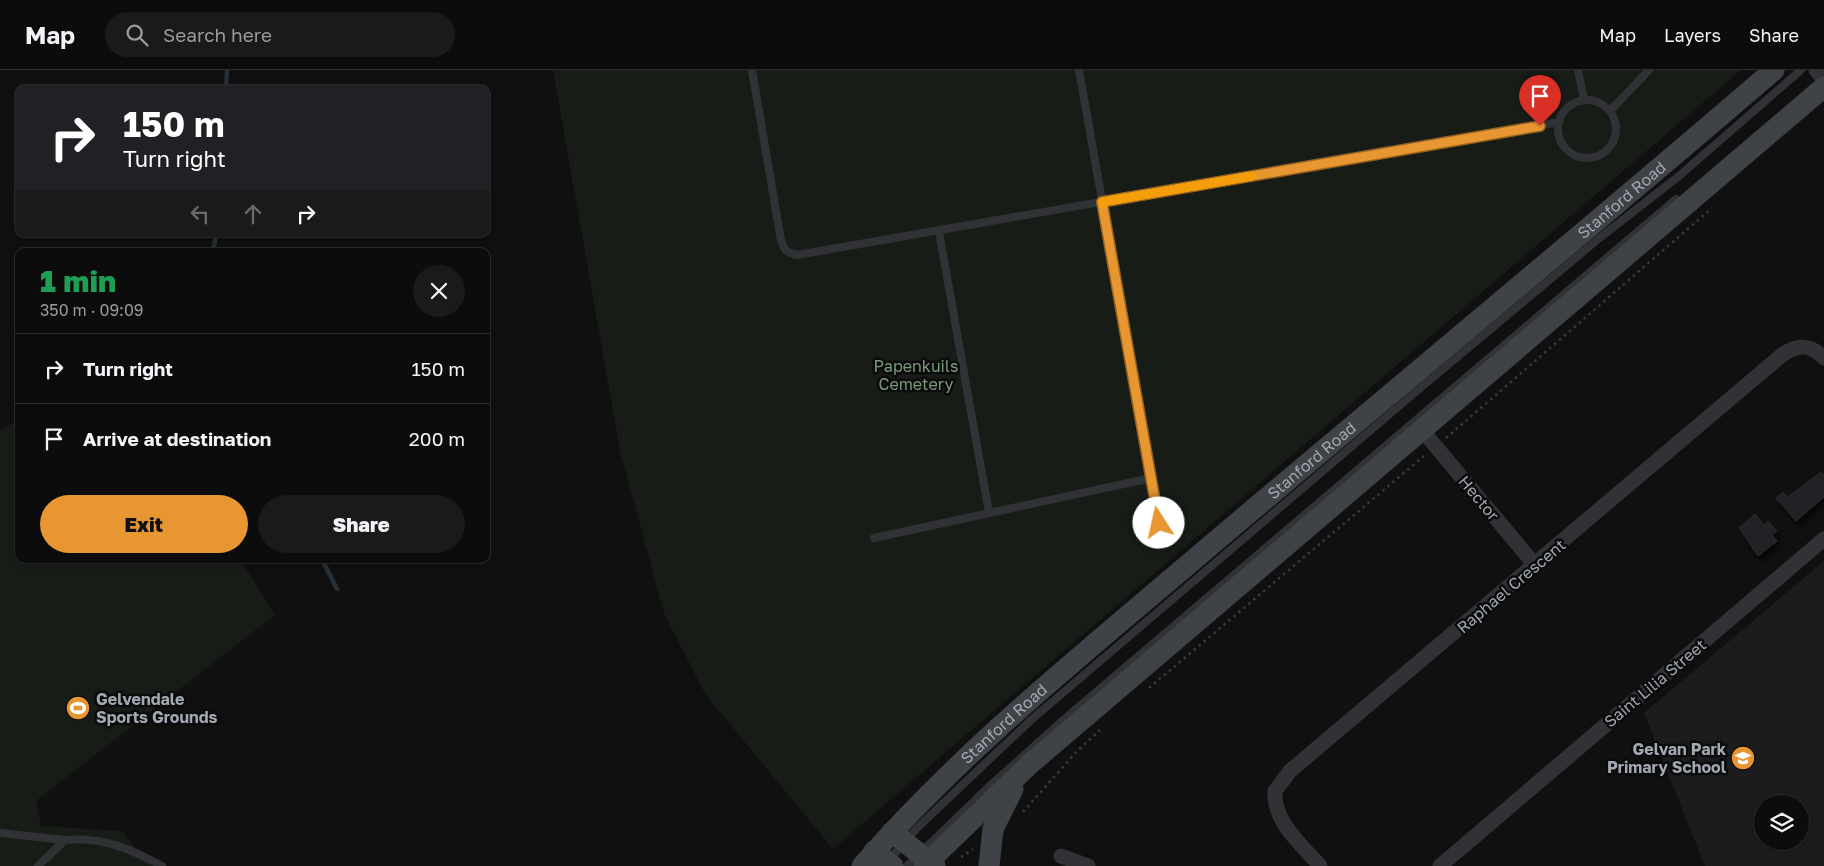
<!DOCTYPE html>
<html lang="en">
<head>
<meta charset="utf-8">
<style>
	body { margin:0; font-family:"Golos Text",sans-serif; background:#1a1a1b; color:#f1f3f6; height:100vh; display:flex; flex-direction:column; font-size:19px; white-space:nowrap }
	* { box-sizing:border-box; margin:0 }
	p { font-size:16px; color:#9a9b9d }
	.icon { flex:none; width:28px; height:28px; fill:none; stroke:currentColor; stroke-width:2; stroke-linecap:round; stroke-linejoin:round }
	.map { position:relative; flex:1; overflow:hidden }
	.drawer { position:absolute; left:15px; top:178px; width:475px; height:315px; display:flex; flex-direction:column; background:#0c0c0d; border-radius:10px; box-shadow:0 2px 8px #0003,0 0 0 1px #2c2c2e }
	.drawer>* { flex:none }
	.top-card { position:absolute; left:15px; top:15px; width:475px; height:152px; border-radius:10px; box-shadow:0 2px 8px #0003,0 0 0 1px #2c2c2e; background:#202124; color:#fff; overflow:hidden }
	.buttons { position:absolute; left:1754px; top:725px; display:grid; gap:10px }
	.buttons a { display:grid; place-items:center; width:55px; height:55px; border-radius:50%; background:#0c0c0d; box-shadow:0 2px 8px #0003,0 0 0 1px #2c2c2e; font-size:25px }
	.pin { position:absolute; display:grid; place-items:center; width:42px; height:42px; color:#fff; margin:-51px -21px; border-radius:50% 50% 50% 0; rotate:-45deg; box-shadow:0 0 5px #0007 }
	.pin .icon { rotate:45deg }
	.me { position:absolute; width:55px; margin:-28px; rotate:350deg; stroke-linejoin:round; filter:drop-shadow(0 0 4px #0008) }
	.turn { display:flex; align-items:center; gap:18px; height:105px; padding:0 25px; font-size:22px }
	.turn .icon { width:65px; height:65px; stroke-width:2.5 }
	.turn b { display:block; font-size:35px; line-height:42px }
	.lanes { display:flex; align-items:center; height:48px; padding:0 25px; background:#0003; justify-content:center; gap:25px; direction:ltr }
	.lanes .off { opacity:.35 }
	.round { display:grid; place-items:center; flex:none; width:52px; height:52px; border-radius:26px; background:#1a1a1b }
	.overview { display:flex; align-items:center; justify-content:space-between; height:85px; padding:0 25px }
	h1 { font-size:30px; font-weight:800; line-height:38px; color:#1e9e55 }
	.button { display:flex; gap:10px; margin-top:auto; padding:10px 25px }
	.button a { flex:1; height:58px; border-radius:30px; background:#e79632; color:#111; font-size:20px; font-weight:800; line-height:58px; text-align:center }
	.button a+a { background:#1a1a1b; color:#f1f3f6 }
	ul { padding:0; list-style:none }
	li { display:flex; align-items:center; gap:15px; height:70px; padding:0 25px; border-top:1px solid #2c2c2e }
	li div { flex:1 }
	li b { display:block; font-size:19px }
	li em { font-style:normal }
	header { display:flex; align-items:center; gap:30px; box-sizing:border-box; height:70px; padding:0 25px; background:#0c0c0d; border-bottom:1px solid #2c2c2e }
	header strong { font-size:24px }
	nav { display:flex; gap:28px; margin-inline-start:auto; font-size:18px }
	.search { width:350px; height:45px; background:#1a1a1b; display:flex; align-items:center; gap:12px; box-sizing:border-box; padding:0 18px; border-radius:28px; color:#9a9b9d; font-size:19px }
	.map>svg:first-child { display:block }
	.built { fill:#1c1c1e; fill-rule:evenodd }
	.green { fill:#171c17 }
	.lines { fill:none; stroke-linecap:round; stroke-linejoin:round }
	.stream { stroke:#273034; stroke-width:4.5 }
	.building { fill:#232325; stroke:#2a2a2d; filter:url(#shadow) }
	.path { stroke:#37393d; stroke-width:2.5; stroke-dasharray:2.5 4; stroke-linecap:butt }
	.lane { stroke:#313236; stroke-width:8 }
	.street { stroke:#313236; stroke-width:15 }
	.secondary { stroke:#3f4246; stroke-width:21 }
	.route-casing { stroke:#966220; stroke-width:12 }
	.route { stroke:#e79632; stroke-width:9 }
	.slow { stroke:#f59e0b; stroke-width:9 }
	.labels { text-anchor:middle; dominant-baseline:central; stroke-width:5; stroke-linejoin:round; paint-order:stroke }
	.street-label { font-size:16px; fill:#a2a8b1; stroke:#0b0b0c }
	.park-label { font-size:16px; fill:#7b9c79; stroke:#0b0b0c }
	.poi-label { font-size:16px; font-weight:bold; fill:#a2a8b1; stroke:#0b0b0c; text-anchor:start }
</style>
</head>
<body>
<header>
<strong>Map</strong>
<div class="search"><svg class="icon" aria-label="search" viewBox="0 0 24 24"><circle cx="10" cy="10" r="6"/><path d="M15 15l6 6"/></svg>Search here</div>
<nav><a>Map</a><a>Layers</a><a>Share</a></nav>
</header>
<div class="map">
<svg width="1824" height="796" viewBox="0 0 1824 796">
	<defs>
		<filter id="shadow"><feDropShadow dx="3" dy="5.5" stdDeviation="2.5" flood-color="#0009"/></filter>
	</defs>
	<rect width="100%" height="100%" fill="#101011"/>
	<path class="built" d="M1824 491V796H1705L1644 643ZM1762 734H1800V771H1762Z"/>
	<path class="green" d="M553 0H1741L833 779 705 624 664 543 620 381Z
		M19 349V489H240L275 545 36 731 41 756 122 761 138 782 162 796H0V361Z"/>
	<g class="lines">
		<path class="stream" d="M226 19 227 0
			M213 181 216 164
			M322 489 337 519"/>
	</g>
	<path class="building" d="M1821 402 1824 405V427L1796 451 1776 428 1783 422 1788 427Z
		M1755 444 1764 455 1768 451 1777 461 1772 465 1777 471 1758 486 1739 458Z"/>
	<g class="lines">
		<path class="path" d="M1446 368 1712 138
			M1149 618 1424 386
			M1023 742 1077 681 1100 660
			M961 787 973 779"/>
		<path class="lane" d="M752 0 781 170C784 180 787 183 797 185L1559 52
			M1079 0 1159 453
			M1578 0 1584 30
			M1558 59a29 29 0 1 1 58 0a29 29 0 1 1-58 0Z
			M1610 41 1649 0
			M939 162 989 443
			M874 468 1151 408
			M0 763 65 770
			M888 791 917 758 1031 650 1412 325 1597 170 1679 106 1801 0
			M38 796 65 770C103 767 129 778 162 796
			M907 796 994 712 1069 645 1676 129"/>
		<path class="street" d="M1816 0 1824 9
			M1422 360 1535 495
			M1061 786 1088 796
			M1320 796C1301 774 1273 752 1275 721L1290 701 1782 285C1798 274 1810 274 1824 288
			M1440 796 1824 469"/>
		<g class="secondary">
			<path d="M892 762 935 796"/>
			<path d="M874 781 893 796"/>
			<path id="s1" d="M862 796C965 677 1092 577 1211 475 1399 316 1588 160 1774 0"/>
			<path d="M924 796 1030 694 1824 17"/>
			<path d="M989 796 993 759 1013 719"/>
		</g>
	</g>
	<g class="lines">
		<g class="route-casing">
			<path id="route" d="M1159 453 1102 132 1540 56"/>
		</g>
		<use href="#route" class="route"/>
		<path class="slow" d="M1103 134 1102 132 1252 106"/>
	</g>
	<defs>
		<g id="stadium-disc" transform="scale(1.25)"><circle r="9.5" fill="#e79632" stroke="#0b0b0c"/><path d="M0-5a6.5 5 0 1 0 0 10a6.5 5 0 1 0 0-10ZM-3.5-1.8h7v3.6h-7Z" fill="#fff"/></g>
		<g id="school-disc" transform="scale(1.25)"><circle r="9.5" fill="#e79632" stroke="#0b0b0c"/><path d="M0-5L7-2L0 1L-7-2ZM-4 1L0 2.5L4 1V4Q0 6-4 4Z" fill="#fff"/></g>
	</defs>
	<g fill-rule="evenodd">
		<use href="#stadium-disc" x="78" y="638"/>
		<use href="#school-disc" x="1743" y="688"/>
	</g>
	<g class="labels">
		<g class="street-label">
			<text stroke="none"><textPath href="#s1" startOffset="1011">Stanford Road</textPath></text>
			<text stroke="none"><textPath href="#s1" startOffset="606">Stanford Road</textPath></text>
			<text transform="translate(1479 428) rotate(50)">Hector</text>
			<text transform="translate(1511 516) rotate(-40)">Raphael Crescent</text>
			<text transform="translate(1655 613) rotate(-40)">Saint Lilia Street</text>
			<text stroke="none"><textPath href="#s1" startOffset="201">Stanford Road</textPath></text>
		</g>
		<g class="park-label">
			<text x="916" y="296">Papenkuils<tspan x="916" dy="18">Cemetery</tspan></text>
		</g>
		<g class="poi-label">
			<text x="96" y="629">Gelvendale<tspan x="96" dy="18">Sports Grounds</tspan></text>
			<text x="1726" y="679" text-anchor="end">Gelvan Park<tspan x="1726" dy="18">Primary School</tspan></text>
		</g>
	</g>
</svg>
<div class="buttons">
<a><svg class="icon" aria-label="layers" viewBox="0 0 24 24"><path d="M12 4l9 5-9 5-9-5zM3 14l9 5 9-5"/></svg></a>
</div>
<div class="pin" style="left:1540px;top:56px;background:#d93025"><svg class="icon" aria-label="arrive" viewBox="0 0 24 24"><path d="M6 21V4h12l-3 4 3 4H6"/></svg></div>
<svg class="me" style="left:1159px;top:453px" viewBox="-20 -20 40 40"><circle r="19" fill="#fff"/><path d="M0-13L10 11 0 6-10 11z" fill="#e79632"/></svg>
<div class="top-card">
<div class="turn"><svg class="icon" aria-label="right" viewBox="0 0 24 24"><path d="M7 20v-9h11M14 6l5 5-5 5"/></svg><div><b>150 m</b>Turn right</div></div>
<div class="lanes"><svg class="icon off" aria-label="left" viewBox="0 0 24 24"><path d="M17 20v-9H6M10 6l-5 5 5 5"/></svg><svg class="icon off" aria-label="ahead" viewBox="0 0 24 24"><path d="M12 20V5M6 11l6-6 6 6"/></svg><svg class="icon" aria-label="right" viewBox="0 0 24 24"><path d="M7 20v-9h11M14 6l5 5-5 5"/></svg></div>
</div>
<section class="drawer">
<div class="overview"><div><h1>1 min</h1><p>350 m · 09:09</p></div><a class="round"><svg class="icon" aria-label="close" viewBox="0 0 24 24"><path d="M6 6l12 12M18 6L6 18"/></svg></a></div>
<ul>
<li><svg class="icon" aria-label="right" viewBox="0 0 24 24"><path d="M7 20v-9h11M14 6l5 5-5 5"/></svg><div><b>Turn right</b></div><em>150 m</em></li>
<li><svg class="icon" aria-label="arrive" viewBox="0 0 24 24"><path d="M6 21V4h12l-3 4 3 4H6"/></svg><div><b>Arrive at destination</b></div><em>200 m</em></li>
</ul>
<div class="button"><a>Exit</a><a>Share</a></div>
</section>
</div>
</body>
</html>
